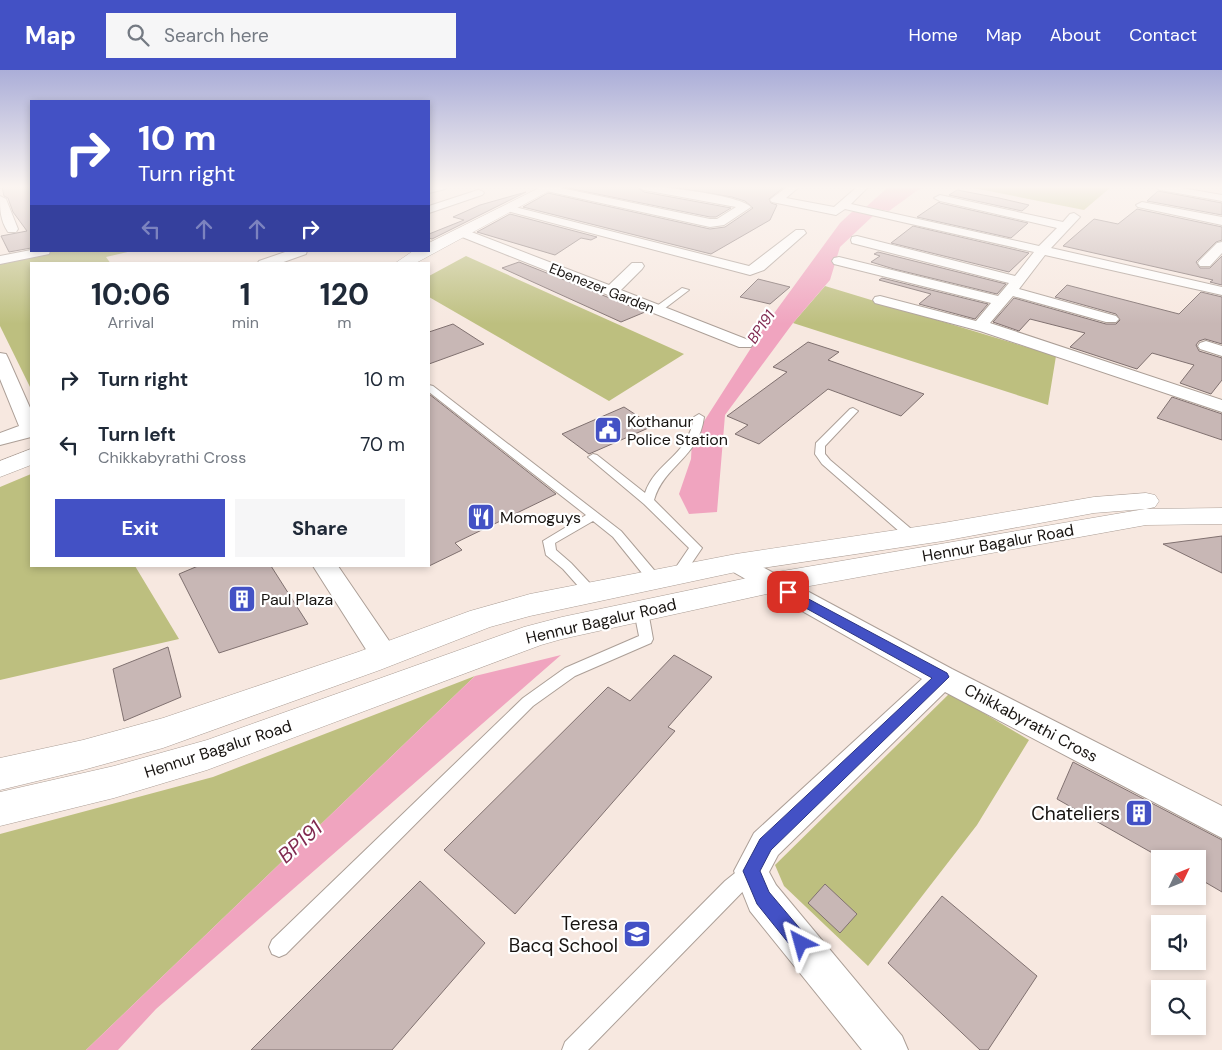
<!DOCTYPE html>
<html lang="en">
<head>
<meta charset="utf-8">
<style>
	body { margin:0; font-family:"DM Sans",sans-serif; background:#f6f6f7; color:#1f2937; height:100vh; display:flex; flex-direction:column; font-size:19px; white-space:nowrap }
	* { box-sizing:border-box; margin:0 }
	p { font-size:16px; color:#747a83 }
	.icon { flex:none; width:28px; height:28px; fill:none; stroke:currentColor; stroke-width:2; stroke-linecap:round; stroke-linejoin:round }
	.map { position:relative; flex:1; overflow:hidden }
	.details { position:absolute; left:30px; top:192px; width:400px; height:305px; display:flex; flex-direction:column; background:#fff; border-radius:0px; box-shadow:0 2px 8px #0003 }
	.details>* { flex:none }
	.guide { position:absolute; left:30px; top:30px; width:400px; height:152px; border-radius:0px; box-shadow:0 2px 8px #0003; background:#4351c5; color:#fff; overflow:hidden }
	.needle { width:32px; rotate:47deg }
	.controls { position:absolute; left:1151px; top:780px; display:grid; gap:10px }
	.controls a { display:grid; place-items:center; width:55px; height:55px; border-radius:0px; background:#fff; box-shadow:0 2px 8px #0003; font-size:25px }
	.pin { position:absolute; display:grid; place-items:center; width:42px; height:42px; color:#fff; margin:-21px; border-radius:10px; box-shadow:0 2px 8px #0006 }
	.me { position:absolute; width:55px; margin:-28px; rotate:321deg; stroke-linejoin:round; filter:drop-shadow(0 0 4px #0008) }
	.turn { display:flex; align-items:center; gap:18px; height:105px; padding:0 25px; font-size:22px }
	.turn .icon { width:65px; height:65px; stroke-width:2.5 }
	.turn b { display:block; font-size:35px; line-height:42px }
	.lanes { display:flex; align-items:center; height:48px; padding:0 25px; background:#0003; justify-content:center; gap:25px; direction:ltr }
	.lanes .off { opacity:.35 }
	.eta { display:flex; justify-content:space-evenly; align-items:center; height:85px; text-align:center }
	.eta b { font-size:30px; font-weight:700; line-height:35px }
	.primary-button { display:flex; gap:10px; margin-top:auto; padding:10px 25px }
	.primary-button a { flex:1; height:58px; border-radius:0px; background:#4351c5; color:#fff; font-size:20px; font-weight:700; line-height:58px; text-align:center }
	.primary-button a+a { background:#f6f6f7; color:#1f2937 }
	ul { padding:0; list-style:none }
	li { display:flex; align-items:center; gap:15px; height:65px; padding:0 25px }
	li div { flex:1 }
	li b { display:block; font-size:19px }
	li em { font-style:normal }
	header { display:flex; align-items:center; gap:30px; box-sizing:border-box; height:70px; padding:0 25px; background:#4351c5; color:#fff }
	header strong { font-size:24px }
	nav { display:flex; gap:28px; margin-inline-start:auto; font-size:18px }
	.search { width:350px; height:45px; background:#f6f6f7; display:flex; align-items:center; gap:12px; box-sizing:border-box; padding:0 18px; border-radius:0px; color:#747a83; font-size:19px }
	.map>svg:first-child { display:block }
	.green { fill:#bdbf7f }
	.water { fill:#f0a4bf }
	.building { fill:#c8b7b5; stroke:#807170 }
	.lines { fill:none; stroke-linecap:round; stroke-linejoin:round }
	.lane-casing { stroke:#ac9f97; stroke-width:2 }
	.street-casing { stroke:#ac9f97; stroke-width:2 }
	.secondary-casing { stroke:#ac9f97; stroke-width:1 }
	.primary-casing { stroke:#ac9f97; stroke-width:1 }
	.lane { fill:#fff; fill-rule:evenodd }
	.street { fill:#fff; fill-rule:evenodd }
	.secondary { fill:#fff; fill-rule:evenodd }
	.primary { fill:#fff; fill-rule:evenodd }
	.route { fill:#4351c5; stroke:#2c3580 }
	.labels { text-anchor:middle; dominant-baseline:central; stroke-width:4.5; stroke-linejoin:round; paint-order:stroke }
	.far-street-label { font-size:14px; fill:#181411; stroke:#fff }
	.far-water-label { font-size:15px; font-style:italic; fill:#812a50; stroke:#fff }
	.poi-label { font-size:16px; fill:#181411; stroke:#fff; text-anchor:start }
	.street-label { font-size:16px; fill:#181411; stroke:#fff }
	.near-poi-label { font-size:19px; fill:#181411; stroke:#fff; text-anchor:end }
	.near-water-label { font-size:21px; font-style:italic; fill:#812a50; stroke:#fff }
</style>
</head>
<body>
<header>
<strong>Map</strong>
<div class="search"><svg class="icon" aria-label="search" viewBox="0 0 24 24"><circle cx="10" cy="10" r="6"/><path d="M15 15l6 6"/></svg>Search here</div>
<nav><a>Home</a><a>Map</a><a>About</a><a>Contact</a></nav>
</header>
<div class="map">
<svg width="1222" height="980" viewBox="0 0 1222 980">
	<rect width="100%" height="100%" fill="#f7e8e0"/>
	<path class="green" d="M969 117H1111L1084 140Z
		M55 181H132L106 187 111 194H31V319L0 256V193Z
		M466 186 684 284 609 331 429 227V206Z
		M825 216 1056 286 1048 335 793 253Z
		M31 404V496H135L179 569 0 610V417Z
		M475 606 86 980H0V764L213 707Z
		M950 623 1029 670 977 755 868 896 784 816 775 795Z"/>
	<path class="water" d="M888 117H922L889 141 866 137Z
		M854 140 875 144 840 177 830 210 793 253 725 345 717 442 689 444 679 424 691 389 692 370 767 253 840 153Z
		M561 585 156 939 118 980H86L475 606Z"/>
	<path class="building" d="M2 117H31V178L9 182 1 166 27 161 13 142 8 128 4 126Z
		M563 117H637L644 122 731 138 716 147H710Z
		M671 117H784L769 129 771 133 777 135 770 150 711 184 523 137 548 123 710 159 725 157 753 138 745 131 732 127Z
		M957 120 999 128 1029 135 1022 141 949 125Z
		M1158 121 1222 133V145L1147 131Z
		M526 122 432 169 429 168V164L464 150 453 147 480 135Z
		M939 132 940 133 1028 153 1011 168 917 147Z
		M1137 139 1222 157V170L1216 172 1196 192 1200 198H1210L1222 186V215L1210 212 1213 210 1063 176 1094 149 1118 154Z
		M510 144 597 167 591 170 581 168 555 185 477 162Z
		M913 156 1029 183 1009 202 891 173Z
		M878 182 1006 214 997 224 894 199 871 192 880 186 874 184Z
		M519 192 645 242 621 252 502 198Z
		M882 208 988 234 975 249 919 234 931 224 879 210Z
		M758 209 790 217 770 234 740 227Z
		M1067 215 1179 244 1201 222 1222 227V274L1205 269 1199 271 1196 275 1199 281 1222 288V310L1211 324 1180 313 1194 295 1152 283 1137 299 1070 277 1085 263 1030 249 1019 261 993 252 1014 228 1106 254H1116L1120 250 1116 244 1055 227Z
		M453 254 484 274 429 294V262Z
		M808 272 839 282 828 290 924 324 901 346 828 319 759 374 735 364 748 355 727 346 787 302 773 297Z
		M429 324 556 424 455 473 462 480 429 496Z
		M1172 327 1222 344V370L1157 348Z
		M624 337 653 356 589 384 562 364Z
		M1222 466V503L1163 474Z
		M198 496H271L308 554 219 583 179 504Z
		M168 577 181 627 124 651 113 599Z
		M674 585 712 607 668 657 675 661 515 844 444 780 608 617 630 631Z
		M1073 692 1222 770V822L1198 808V789H1163L1057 729Z
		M420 811 485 873 392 980H251Z
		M825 814 857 844 840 863 808 833Z
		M942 826 1037 906 988 980H980L888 893Z"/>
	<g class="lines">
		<g class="lane-casing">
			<path id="lane" d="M682 218 689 220 660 242H654V238Z
				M429 315 433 316 621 461 660 507 661 510 660 513H650L613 467 593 451 555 473 556 480 571 493 599 523 597 526H587L563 499 546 485 543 471 586 445 429 322Z
				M853 338 858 341 825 376V384L830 390 916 463 918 466 916 469H908L822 394 815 384 816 373 850 339Z
				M699 344 704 347C699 388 664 395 654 430L702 478 681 509H671L670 506 689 478 644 434 588 387 593 384 597 385 645 423C656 391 688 387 694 347Z
				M641 536 646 538 648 541 653 569 651 573 575 606 533 636 286 884 279 887 272 884 269 877 272 870 523 628 565 598 639 566 634 541 636 538Z
				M751 792 757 795 760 801 757 807 588 980H562L565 972 725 811 745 795Z"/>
		</g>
		<g class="street-casing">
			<path id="street" d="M429 117H446L445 119 429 123Z
				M537 117H556L710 149H717L736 137 644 120 639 117C656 115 740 125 751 137L724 155 710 157 542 120Z
				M787 117H799L786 128 834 137 857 117H868L851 134 1039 176 1057 158 940 131 934 128 940 125 1063 152 1070 144 1074 143 1080 147 1051 178 1222 217V225L1045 185 1019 219 1116 246 1119 249 1116 252H1106L1013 226 990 253 1222 330V342L980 261 875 233 873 230 875 227 880 226 976 251 991 233 834 194 832 191 834 188 839 187 998 226 1009 213 852 173 851 170 852 167 857 166 1015 206 1034 182 845 139 836 145 772 132 770 130 772 128Z
				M1155 117H1176L1222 125V131L1160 120Z
				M478 120 482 121 484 123 482 125 429 143V136Z
				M0 126 6 129 18 159 16 162H8C0 150 0 139 0 126Z
				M1142 132 1222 147V155L1138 137 1136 135Z
				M507 135 749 196 796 160H804L806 163 764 200 750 205 503 140 501 138Z
				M461 158 609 215 632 193H642L644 196 642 199 621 220 751 271 753 274 751 277H739L457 165 455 162Z
				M1222 172V183L1210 196H1200L1198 193 1200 190 1217 173Z
				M31 180V181H50L49 184 0 194V186Z
				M288 181H307L306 184 278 194H257L259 191Z
				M1206 271 1222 276V286L1200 279 1198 276 1200 273Z
				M0 283 6 284 8 288 31 340V367L0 375V363L19 356 0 309Z
				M736 485 744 487 952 599 1222 736V768L945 622 778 785 769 802 776 815 902 966 908 980H862L750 841 734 801 754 763 922 609 728 499 724 493 728 487Z
				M313 496H338L394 578 398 585 394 592 384 595 374 592Z"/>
		</g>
		<g class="secondary-casing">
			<path id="secondary" d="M541 117H556L414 194H394L413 181H429V173Z
				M31 379V395L0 407V391Z"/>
		</g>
		<g class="primary-casing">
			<path id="primary" d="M1146 423 1155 425 1159 431 1155 437 1146 439 1222 438V454L1146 455 771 523 562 569 541 575 207 700 114 728 0 756V722L114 696 207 670 524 557 562 547 771 503 1145 439 1094 443 943 471 736 502 530 546 490 557 380 600 163 678 83 700 0 720V688L83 670 163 648 358 582 470 541 530 524 736 484 943 453 1094 427Z"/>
		</g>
		<use href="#lane" class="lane"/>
		<use href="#street" class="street"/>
		<use href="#secondary" class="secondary"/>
		<use href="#primary" class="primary"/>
	</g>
	<linearGradient id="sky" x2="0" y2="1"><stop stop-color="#abaed8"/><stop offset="0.46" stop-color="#fbf5f1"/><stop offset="1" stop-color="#fbf5f1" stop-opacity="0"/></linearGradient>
	<rect width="1222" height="254" fill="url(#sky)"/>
	<path class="route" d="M788 518 947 603 949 607 771 780 760 801 769 822 807 867 810 873 807 880 801 882 794 880 757 834 743 801 760 769 932 608 784 526 782 522Z"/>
	<defs>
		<g id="civic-square" transform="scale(1.4375)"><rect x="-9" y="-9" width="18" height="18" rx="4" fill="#4351c5" stroke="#fff"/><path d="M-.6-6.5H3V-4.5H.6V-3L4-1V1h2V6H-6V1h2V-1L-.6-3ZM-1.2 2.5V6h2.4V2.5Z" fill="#fff"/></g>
		<g id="restaurant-square" transform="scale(1.4375)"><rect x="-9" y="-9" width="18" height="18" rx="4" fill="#4351c5" stroke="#fff"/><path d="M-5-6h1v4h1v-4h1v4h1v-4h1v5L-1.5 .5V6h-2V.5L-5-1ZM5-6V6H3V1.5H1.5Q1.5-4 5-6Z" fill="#fff"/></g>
		<g id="building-square" transform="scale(1.4375)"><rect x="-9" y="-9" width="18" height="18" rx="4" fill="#4351c5" stroke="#fff"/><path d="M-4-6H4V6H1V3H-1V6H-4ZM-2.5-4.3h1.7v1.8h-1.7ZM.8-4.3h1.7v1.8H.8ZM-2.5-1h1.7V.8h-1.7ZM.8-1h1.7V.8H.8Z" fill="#fff"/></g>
		<g id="school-square" transform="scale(1.4375)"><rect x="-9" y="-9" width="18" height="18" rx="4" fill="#4351c5" stroke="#fff"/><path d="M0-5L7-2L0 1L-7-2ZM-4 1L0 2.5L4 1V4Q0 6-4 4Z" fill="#fff"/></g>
	</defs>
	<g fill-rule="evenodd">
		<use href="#civic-square" x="608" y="360"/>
		<use href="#restaurant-square" x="481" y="447"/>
		<use href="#building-square" x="242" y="529"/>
		<use href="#building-square" x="1139" y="743"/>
		<use href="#school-square" x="637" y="864"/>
	</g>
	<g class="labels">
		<g class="far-street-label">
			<text transform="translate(602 218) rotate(22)">Ebenezer Garden</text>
		</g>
		<g class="far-water-label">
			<text transform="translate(761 257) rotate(-56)">BP191</text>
		</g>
		<g class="poi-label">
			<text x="627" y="351">Kothanur<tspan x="627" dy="18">Police Station</tspan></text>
			<text x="500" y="447">Momoguys</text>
			<text x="261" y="529">Paul Plaza</text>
		</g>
		<g class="street-label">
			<text transform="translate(998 473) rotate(-10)">Hennur Bagalur Road</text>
			<text transform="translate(601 551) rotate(-13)">Hennur Bagalur Road</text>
			<text transform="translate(1031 653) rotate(28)">Chikkabyrathi Cross</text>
			<text transform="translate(218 679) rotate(-18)">Hennur Bagalur Road</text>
		</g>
		<g class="near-poi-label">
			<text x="1120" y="743">Chateliers</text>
			<text x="618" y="853">Teresa<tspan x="618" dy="22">Bacq School</tspan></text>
		</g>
		<g class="near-water-label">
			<text transform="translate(300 772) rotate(-42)">BP191</text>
		</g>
	</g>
</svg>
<div class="controls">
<a><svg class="needle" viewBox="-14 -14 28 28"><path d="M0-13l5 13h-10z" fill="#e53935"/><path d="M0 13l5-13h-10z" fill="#747a83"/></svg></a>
<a><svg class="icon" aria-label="sound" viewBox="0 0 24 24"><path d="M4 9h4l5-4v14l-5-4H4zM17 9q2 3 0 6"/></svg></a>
<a><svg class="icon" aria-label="search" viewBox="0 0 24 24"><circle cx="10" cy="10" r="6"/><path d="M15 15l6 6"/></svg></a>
</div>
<div class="pin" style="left:788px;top:522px;background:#d93025"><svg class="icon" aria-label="arrive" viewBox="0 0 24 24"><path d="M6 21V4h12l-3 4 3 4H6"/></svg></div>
<svg class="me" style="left:801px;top:873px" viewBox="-20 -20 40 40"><path d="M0-17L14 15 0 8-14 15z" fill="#4351c5" stroke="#fff" stroke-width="4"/></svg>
<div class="guide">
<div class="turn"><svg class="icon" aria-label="right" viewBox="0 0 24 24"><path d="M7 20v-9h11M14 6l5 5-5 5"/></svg><div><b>10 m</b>Turn right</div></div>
<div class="lanes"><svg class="icon off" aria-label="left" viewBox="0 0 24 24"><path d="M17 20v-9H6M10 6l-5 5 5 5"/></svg><svg class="icon off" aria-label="ahead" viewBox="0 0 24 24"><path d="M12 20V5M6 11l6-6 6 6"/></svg><svg class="icon off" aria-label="ahead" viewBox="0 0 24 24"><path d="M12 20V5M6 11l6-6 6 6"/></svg><svg class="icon" aria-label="right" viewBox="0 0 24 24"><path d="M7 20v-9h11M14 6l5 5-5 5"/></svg></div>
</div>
<section class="details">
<div class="eta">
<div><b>10:06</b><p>Arrival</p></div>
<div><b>1</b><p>min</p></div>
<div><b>120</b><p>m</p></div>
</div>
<ul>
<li><svg class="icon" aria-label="right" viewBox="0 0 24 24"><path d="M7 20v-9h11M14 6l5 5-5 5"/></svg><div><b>Turn right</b></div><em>10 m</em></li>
<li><svg class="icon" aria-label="left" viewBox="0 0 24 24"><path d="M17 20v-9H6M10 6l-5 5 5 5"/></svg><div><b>Turn left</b><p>Chikkabyrathi Cross</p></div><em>70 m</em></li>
</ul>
<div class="primary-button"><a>Exit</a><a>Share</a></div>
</section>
</div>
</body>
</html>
